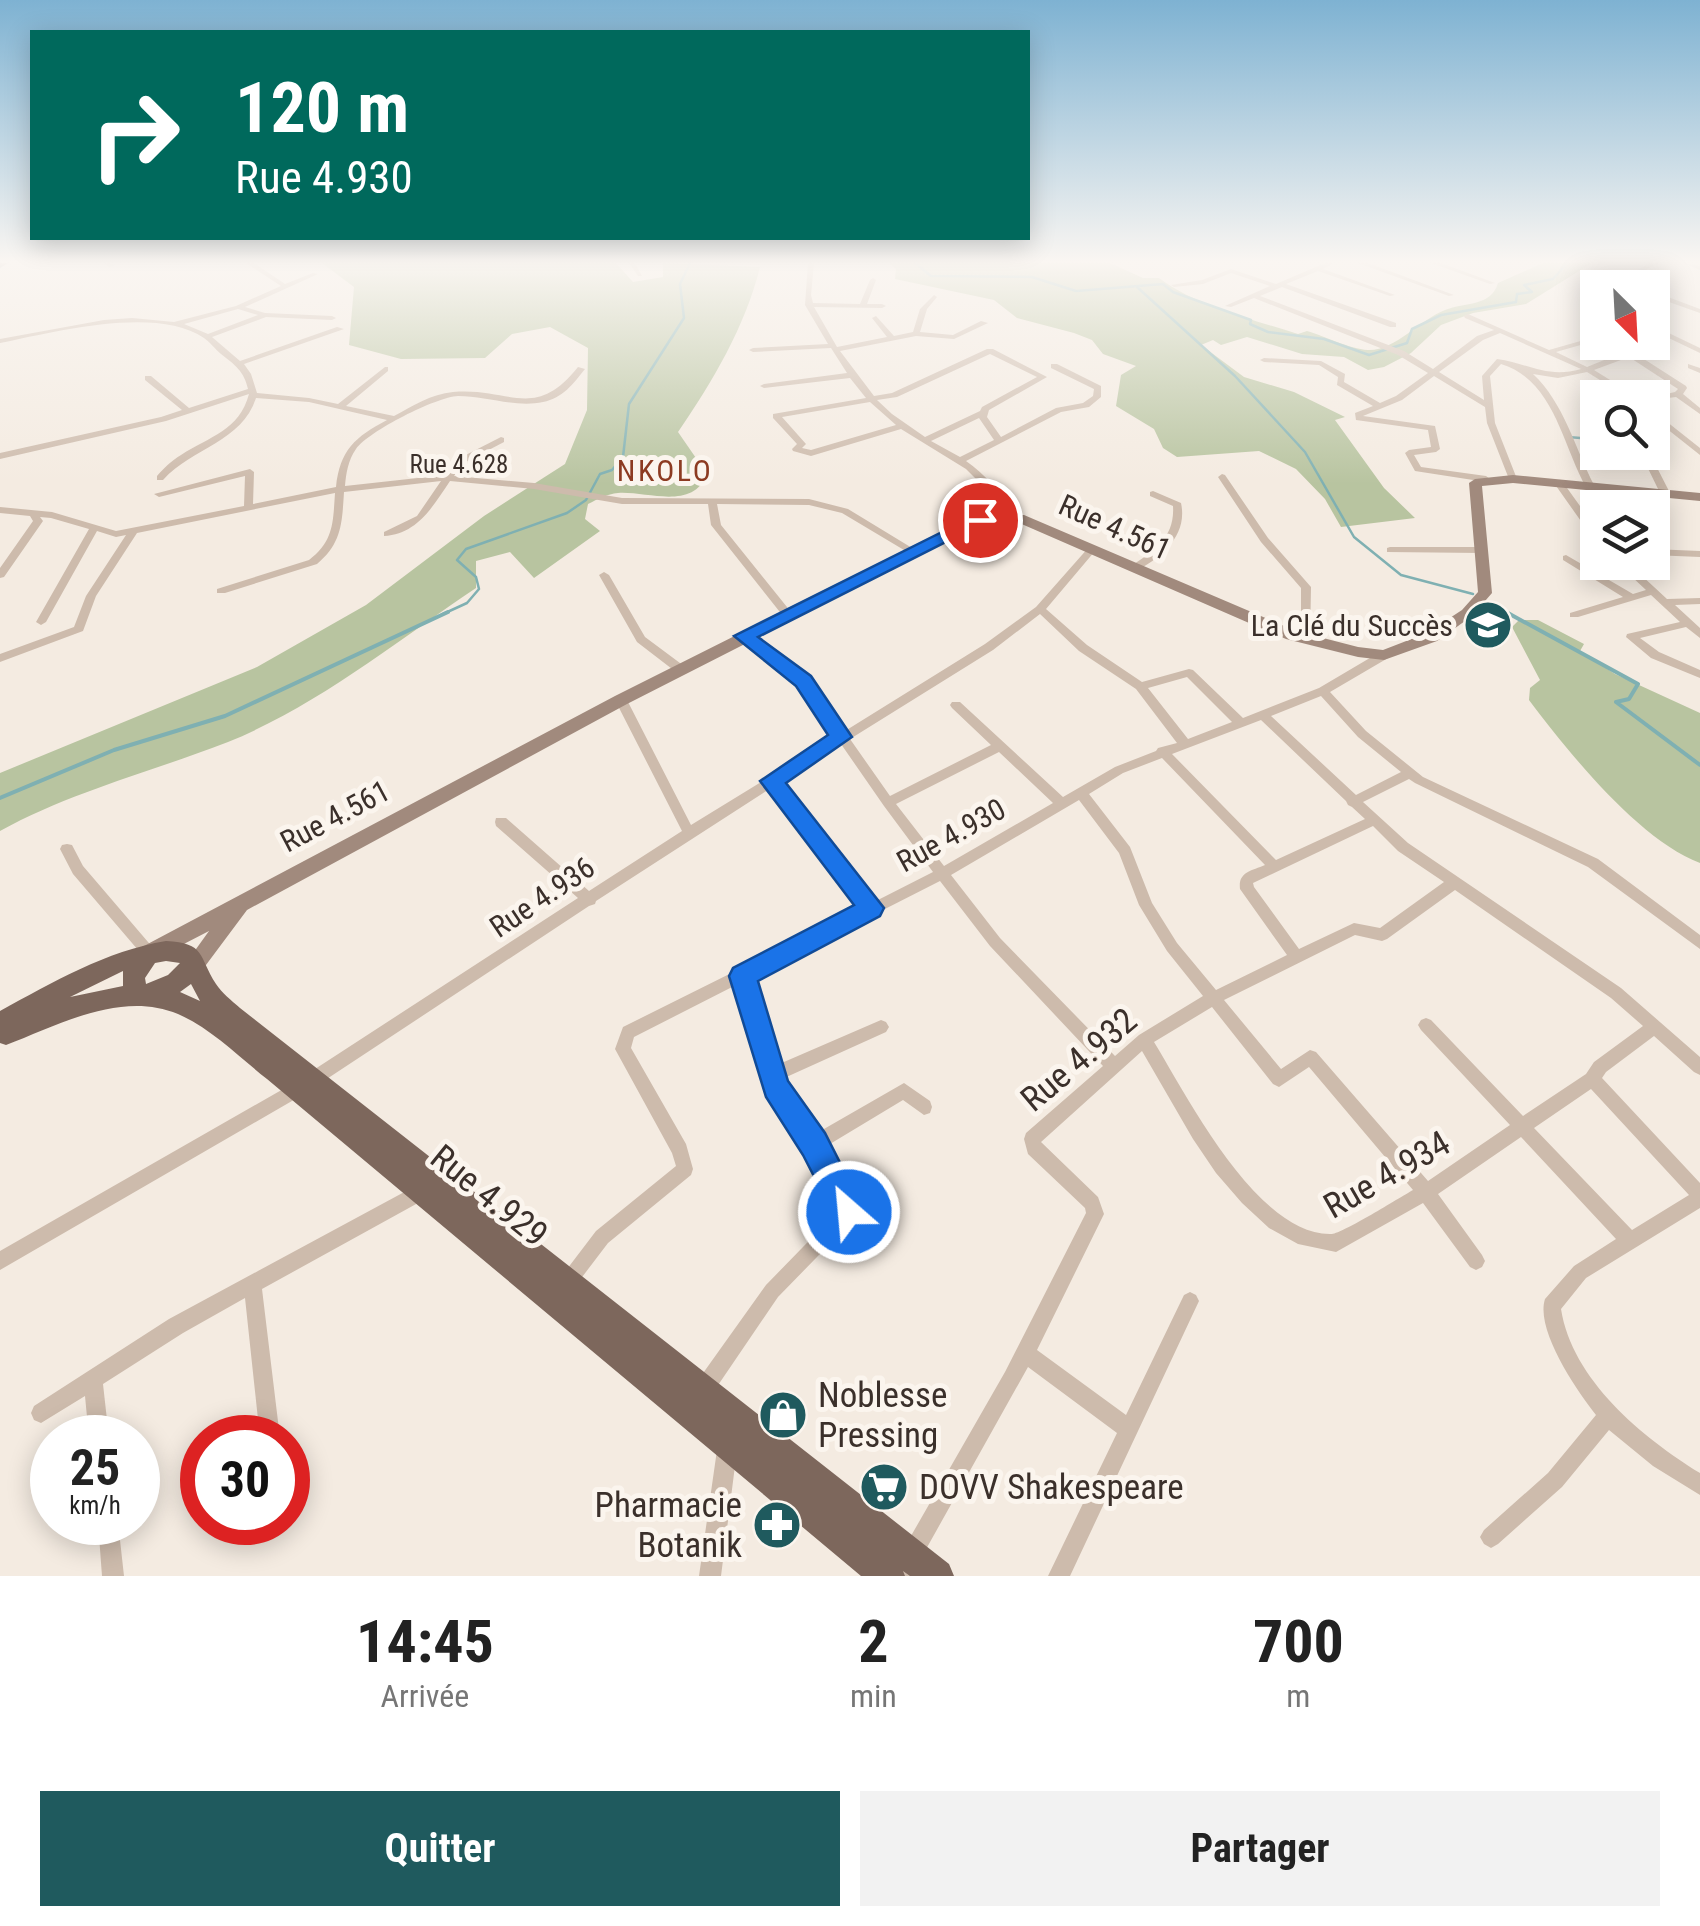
<!DOCTYPE html>
<html lang="fr">
<head>
<meta charset="utf-8">
<style>
	body { margin:0; font-family:"Roboto Condensed",sans-serif; background:#f2f2f2; color:#222; height:100vh; display:flex; flex-direction:column; font-size:38px; white-space:nowrap }
	* { box-sizing:border-box; margin:0 }
	p { font-size:32px; color:#767676 }
	.icon { flex:none; width:55px; height:55px; fill:none; stroke:currentColor; stroke-width:2; stroke-linecap:round; stroke-linejoin:round }
	.map { position:relative; height:1576px; overflow:hidden }
	.panel { display:flex; flex-direction:column; background:#fff; flex:1 }
	.panel>* { flex:none }
	.hud { position:absolute; left:30px; top:30px; width:1000px; height:210px; border-radius:0px; box-shadow:0 5px 25px #0003; background:#00695c; color:#fff; overflow:hidden }
	.needle { width:65px; rotate:156deg }
	.tools { position:absolute; left:1580px; top:270px; display:grid; gap:20px }
	.tools a { display:grid; place-items:center; width:90px; height:90px; border-radius:0px; background:#fff; box-shadow:0 5px 25px #0003; font-size:50px }
	.speed { position:absolute; left:30px; top:1415px; display:flex; gap:20px; font-size:50px; font-weight:700; text-align:center }
	.speed>* { display:grid; place-content:center; width:130px; height:130px; border-radius:50%; background:#fff; box-shadow:0 5px 25px #0003; line-height:1 }
	.speed small { font-size:25px; font-weight:400 }
	.speed .limit { border:15px solid #d22; background:#fff; color:#111 }
	.pin { position:absolute; display:grid; place-items:center; width:85px; height:85px; color:#fff; margin:-42px; border:5px solid #fff; border-radius:50%; box-shadow:0 2px 10px #0007 }
	.me { position:absolute; width:110px; margin:-55px; rotate:333deg; stroke-linejoin:round; filter:drop-shadow(0 0 8px #0008) }
	.turn { display:flex; align-items:center; gap:35px; height:210px; padding:0 40px; font-size:45px }
	.turn .icon { width:130px; height:130px; stroke-width:2.5 }
	.turn b { display:block; font-size:70px; line-height:85px }
	.eta { display:flex; justify-content:space-evenly; align-items:center; height:170px; text-align:center }
	.eta b { font-size:60px; font-weight:700; line-height:70px }
	.button { display:flex; gap:20px; margin-top:auto; padding:20px 40px }
	.button a { flex:1; height:115px; border-radius:0px; background:#1f5a5e; color:#fff; font-size:40px; font-weight:700; line-height:115px; text-align:center }
	.button a+a { background:#f2f2f2; color:#222 }
	.map>svg:first-child { display:block }
	.green { fill:#b8c4a0 }
	.lines { fill:none; stroke-linecap:round; stroke-linejoin:round }
	.stream-far1 { stroke:#7fb0b2; stroke-width:2.5 }
	.stream { stroke:#7fb0b2; stroke-width:4 }
	.minor { fill:#cdbbac; fill-rule:evenodd }
	.secondary { fill:#a18a7d; fill-rule:evenodd }
	.primary { fill:#7d675c; fill-rule:evenodd }
	.trunk { fill:#6c584f; fill-rule:evenodd }
	.wall { fill:#ac5a40 }
	.building { fill:#c8694b; stroke:#8c4a34; stroke-width:2.5 }
	.route { fill:#1a73e8; stroke:#114b97; stroke-width:2.5 }
	.labels { text-anchor:middle; dominant-baseline:central; stroke-width:10; stroke-linejoin:round; paint-order:stroke }
	.far-street-label { font-size:25px; fill:#3b302b; stroke:#fbf5ee }
	.far-quarter-label { font-size:30px; letter-spacing:2.5px; fill:#8c3b22; stroke:#fbf5ee }
	.street-label { font-size:30px; fill:#3b302b; stroke:#fbf5ee }
	.poi-label { font-size:30px; fill:#3b302b; stroke:#fbf5ee; text-anchor:end }
	.near-street-label { font-size:35px; fill:#3b302b; stroke:#fbf5ee }
	.near-poi-label { font-size:35px; fill:#3b302b; stroke:#fbf5ee; text-anchor:start }
</style>
</head>
<body>
<div class="map">
<svg width="1700" height="1576" viewBox="0 0 1700 1576">
	<rect width="100%" height="100%" fill="#f4ebe1"/>
	<path class="green" d="M322 263H616L633 282 663 277V263L760 267C745 327 713 381 678 432L707 474C693 511 647 491 618 493 607 494 598 499 588 504L585 519 600 531 534 578 510 552 476 561V588C397 641 317 706 228 742 151 772 73 791 0 831V773L257 667 366 605 484 516 565 464 587 410 588 348 550 327 512 334 485 358 401 359 349 345 354 287Z
		M889 263H1110L1143 278H1159C1200 308 1249 318 1298 334L1307 331C1325 336 1349 349 1368 350 1395 351 1421 319 1445 310 1465 302 1491 307 1498 283L1543 263H1592L1526 304 1473 313 1441 325 1411 353 1384 367 1368 370 1344 357 1302 354 1247 337 1221 345 1213 340 1201 345 1244 377 1294 392 1345 417 1335 420 1384 488 1415 518 1341 527 1325 499 1296 469 1259 451 1177 457 1163 448 1154 429 1116 406 1121 375 1136 366 1103 354 1092 340 1074 333 1017 318 994 300 895 279 896 269Z
		M1519 620H1538L1584 644 1580 651 1615 674 1700 713V863C1639 840 1569 753 1529 700L1530 688 1540 680 1512 627Z"/>
	<g class="lines">
		<path class="stream-far1" d="M915 263 931 276 1032 277 1076 291 1163 284 1173 292 1251 320 1250 324 1268 332 1324 339 1369 355 1407 343 1412 329 1441 315 1516 302 1517 294 1532 292 1524 285 1553 279 1567 263
			M1137 287 1235 376 1305 452 1354 537 1401 575 1473 594
			M1568 437 1593 439
			M1605 457 1647 462
			M1488 602 1511 614
			M443 614 467 603 479 589 476 577 457 560 466 549 567 513 586 500 600 474 612 470 623 457 629 404 684 318 680 284 690 263"/>
		<path class="stream" d="M1506 612 1638 684 1629 699 1616 702 1700 765
			M0 798 114 750 225 716 448 612"/>
		<path class="minor" d="M104 263H111L114 266 109 267Z
			M246 263H254L285 284 313 273 318 274 245 307 265 313 332 316 336 318 332 320 266 317 212 337 240 361 337 327 344 329 244 364 251 374 257 393 309 398 338 404 385 367H388V371L346 406 394 416C413 406 431 394 453 392 510 387 534 422 578 367L585 369C573 384 563 398 543 402 516 408 486 396 458 396 436 397 369 431 356 449 348 460 346 474 345 486L445 475 456 460 501 437 504 438V442L462 464 454 476 534 483 622 498 809 499 848 509 917 551 915 553H909L842 513 809 505 717 504 721 525 791 612 792 614 787 617 783 616 711 525 708 504H622L534 489 450 481C433 506 418 534 384 536V532L417 516 441 481 344 492C342 523 342 543 317 564L225 593H217V589L309 560C334 541 333 522 335 493L137 533 96 596 83 631 0 662V654L74 627 86 596 126 535 116 537 97 531 46 622 41 625 36 622 89 529 51 518 40 517 43 521 4 577 0 578V568L33 521 30 516 0 513V507L52 512 116 531 244 506 245 476 159 497 154 494 250 469 254 472 253 504 336 487C340 450 355 437 387 420L309 402 256 398C242 442 193 447 163 480H157V476C164 468 171 461 181 455 210 436 239 431 249 394L166 421 0 459V453L161 417 182 410 145 380V376H151L189 408 248 389C244 371 235 365 221 354 215 349 210 342 204 338 157 305 53 332 0 343V339L104 320 132 318 174 322 236 306 281 286ZM238 309 258 315 208 334 184 324Z
			M629 263H635L642 276H638Z
			M808 263H814L811 295 813 303 860 304 870 280 873 278 876 280 867 304H882L886 306 882 308 814 307 837 347 887 337 872 318 876 316 894 336 913 332 920 309 934 295 937 297 927 309 920 332 953 335 981 321 988 323 954 339 916 336 840 351 874 396 892 393 987 349H993L1047 377 989 410 987 417 1001 437 1056 408 1083 403 1093 396 1094 389 1051 368V364H1057L1101 386V397L1089 407 1061 412 966 461C988 476 1002 496 1017 517L1015 519H1009L994 497 966 469 901 429 811 456 793 451 792 449 797 444 773 418V414L866 398 850 378 764 388 760 386 764 384 847 373 831 348 753 352 749 350 753 348 828 344 805 305ZM990 354 1037 377 982 407 980 411 925 437 892 414 877 400 897 397ZM870 402 896 425 811 450 802 448 806 444 782 417ZM979 418 994 440 960 457 931 441Z
			M1325 263H1334L1323 269 1395 295 1390 296 1318 271 1286 284 1396 323V327H1390L1282 287 1260 296 1404 351 1433 369 1477 336 1494 330 1465 318 1464 316 1468 314 1549 350 1598 336V340L1556 352 1587 367 1614 356 1633 352 1686 386 1687 388 1683 394 1700 408V414L1676 397 1652 400V398H1648L1675 392 1678 389 1629 357 1594 370 1639 398H1629L1587 372 1558 378 1533 374C1564 403 1575 448 1594 485L1586 487C1562 444 1554 380 1501 364L1490 376 1495 423 1517 479 1513 482 1509 479 1487 423 1485 407 1434 376 1402 400 1363 416 1435 426 1440 449 1436 452 1414 455 1421 467 1486 476 1490 479 1486 482 1415 471 1405 453 1409 450 1431 447 1428 430 1356 420 1355 413 1373 406 1337 385 1338 377 1319 365 1264 362 1260 360 1264 358 1321 361 1345 374 1344 382 1380 403 1396 396 1428 373 1398 355 1254 298 1231 307 1225 306 1270 286 1231 273 1203 284 1174 287 1171 285 1202 280 1231 269 1276 284ZM1500 333 1581 369C1547 379 1528 363 1497 359L1482 376 1484 400 1439 372 1483 340Z
			M1358 263H1368L1454 295 1449 296Z
			M1431 263H1441L1495 283 1490 284Z
			M1650 263H1659L1641 272 1636 271Z
			M1685 263 1700 266V270L1686 264Z
			M1652 291 1700 309V313L1652 296Z
			M1652 325 1700 348V353L1652 330Z
			M1688 364 1700 368V373L1688 368Z
			M1652 410 1700 448V455L1652 417Z
			M1640 452H1649L1670 493 1668 495 1660 493Z
			M1222 474 1225 475 1268 538 1311 587 1310 642H1302L1301 639V588L1261 542 1218 477Z
			M1559 480 1562 481 1598 531V542L1595 541 1554 483Z
			M1153 491 1181 503C1188 535 1162 558 1135 571L1131 570V566C1155 550 1175 537 1173 506L1150 496V492Z
			M1652 510 1655 511 1669 533 1667 535 1664 536C1654 532 1652 520 1652 510Z
			M1092 546 1097 549 1095 551 1046 609 1087 645 1142 682 1189 669 1193 670 1243 718 1319 688 1380 652H1388L1389 655 1388 658 1330 692 1366 731 1423 777 1598 859 1700 935V949L1588 867 1415 783 1409 779 1363 802 1408 843 1621 988 1700 1057V1075L1694 1072 1654 1036 1606 1072 1602 1078 1700 1183V1208L1586 1278 1561 1309C1572 1380 1643 1438 1700 1473V1495L1653 1466 1609 1430 1562 1487 1498 1544 1491 1548 1484 1544 1480 1537 1484 1530 1548 1473 1596 1415C1577 1391 1535 1330 1545 1299L1574 1266 1616 1239 1521 1137 1438 1194 1482 1255 1485 1261 1482 1267 1476 1270 1470 1267 1423 1203 1336 1252 1298 1244 1269 1228 1242 1203 1216 1173 1193 1139 1142 1051 1041 1142 1098 1197 1104 1214 1037 1350 1126 1415 1184 1295 1190 1292 1196 1295 1199 1301 1070 1576H1048L1117 1433 1028 1367 911 1576H888L1005 1372 1086 1213 1085 1208 1028 1154 1024 1139 1026 1133 1103 1066 990 946 940 881 751 977 777 1065 881 1020 886 1022 889 1027 886 1032 782 1079 817 1133 904 1083 930 1101 932 1107 930 1113 924 1115 903 1100 825 1147 855 1206 858 1212 855 1218 778 1297 710 1397 703 1400 696 1397 693 1390 696 1383 766 1285 839 1210 808 1150 770 1092 738 984 634 1037 631 1048 686 1144 693 1169 691 1175 608 1243 573 1289 567 1292 561 1289 558 1283 561 1277 596 1231 676 1166 672 1153 615 1049 623 1027 862 908 771 788 596 901 595 904 589 906 304 1094 0 1270V1251L292 1084 578 898 496 826 495 822 496 818H506L589 891 682 831 615 700 617 697 621 696 627 700 691 825 836 736 800 684 740 639 739 636 740 633H748L808 678 845 731 985 644 1036 607 1089 547ZM1040 614 1079 651 1136 689 1177 743 1158 748 1156 751 1115 767 1063 797 960 702H952L950 705 952 708 991 745 890 796 850 739 993 650ZM1187 677 1232 722 1188 739 1148 688ZM1321 696 1358 737 1401 772 1356 795 1271 716ZM1261 720 1346 801 1348 805 1352 807 1365 819 1276 860 1172 754ZM841 744 884 806 933 872 874 902 780 783ZM999 752 1053 803 944 866 896 804ZM1162 758 1265 865C1251 871 1238 872 1240 889L1287 955 1216 990 1177 943 1152 903 1130 847 1089 794 1123 773ZM1079 800 1119 853 1139 905 1167 951 1203 996 1139 1035 1115 1056 1000 938 951 875ZM1373 826 1398 851 1444 882 1380 928 1354 923 1299 949 1254 887 1253 883ZM1455 890 1611 998 1643 1026 1594 1062 1586 1074 1523 1116 1431 1020 1426 1018 1421 1020 1418 1025 1421 1030 1510 1125 1428 1181 1316 1052 1310 1050 1281 1069 1224 1000 1355 935 1382 941 1387 939ZM1212 1007 1273 1084 1279 1087 1309 1067 1413 1190C1399 1198 1343 1233 1332 1234 1258 1237 1187 1096 1154 1042ZM1591 1089 1689 1195 1632 1230 1534 1128Z
			M1390 547H1481L1486 550 1481 553 1387 552V548Z
			M1652 549 1700 551V557L1652 555Z
			M1566 555 1633 594 1646 590 1616 562H1627L1667 599 1700 598V604L1675 605 1700 628V638L1686 627 1640 638 1659 652 1700 670V678L1651 658 1626 637 1627 634 1680 622 1651 595 1578 617H1570V613L1623 597 1563 560V556Z
			M604 572 609 575 645 637 684 666 686 669 684 672H676L637 642 599 575Z
			M67 844 72 845 83 866 154 949 156 953 154 957 149 959 144 957 73 874 60 849 62 845Z
			M421 1183 427 1186 430 1192 427 1198 262 1289 280 1438H260L245 1298 183 1333 103 1384 109 1438H89L85 1396 41 1423 34 1420 31 1413 34 1406 169 1319Z
			M727 1440 734 1443 737 1450 721 1576H699L717 1450 720 1443Z
			M98 1522H118L124 1576H102Z"/>
		<path class="secondary" d="M1513 475 1700 493V501L1513 483 1482 486 1492 593 1472 616 1437 641 1384 660 1358 657 1286 639 1017 522 978 525 627 704 247 910 203 969 196 972 189 969 186 963 209 931 149 962 142 959 139 953 142 947 615 696 970 518 1024 515 1296 631 1358 647 1383 650 1427 633 1462 610 1478 592 1469 483 1475 479Z"/>
		<path class="primary" d="M166 941C206 943 198 956 216 984 222 993 231 1000 240 1008L949 1564 954 1576H910L903 1571 905 1576H861L267 1079C239 1057 212 1029 178 1014 121 990 59 1025 6 1045L0 1043V1011C53 982 106 951 166 941ZM166 961 180 963 168 975 146 984 145 978 155 963ZM123 971V986L70 997ZM191 984 200 1001 180 992Z"/>
		<path class="trunk" d="M0 263H8L0 268Z"/>
	</g>
	<path class="wall" d="M1491 609 1503 614 1491 632 1479 627Z"/>
	<path class="building" d="M1491 609 1503 614 1497 622 1485 617Z"/>
	<linearGradient id="sky" x2="0" y2="1"><stop stop-color="#7eb2d2"/><stop offset="0.54" stop-color="#faf6f2"/><stop offset="1" stop-color="#faf6f2" stop-opacity="0"/></linearGradient>
	<rect width="1700" height="484" fill="url(#sky)"/>
	<path class="route" d="M974 516 989 520 758 637 811 676 852 737 786 783 884 908 880 916 758 981 788 1081 825 1133 865 1212 860 1223 849 1228 838 1223 803 1155 766 1097 729 976 733 968 854 905 760 781 828 735 796 686 734 636Z"/>
	<defs>
		<g id="school-disc" transform="scale(2.5)"><circle r="9.5" fill="#1f5a5e" stroke="#fbf5ee"/><path d="M0-5L7-2L0 1L-7-2ZM-4 1L0 2.5L4 1V4Q0 6-4 4Z" fill="#fff"/></g>
		<g id="shop-disc" transform="scale(2.5)"><circle r="9.5" fill="#1f5a5e" stroke="#fbf5ee"/><path d="M-5-2.5h2.3a2.7 3.5 0 0 1 5.4 0H5L5.5 6h-11ZM-1.5-2.5h3a1.5 2.3 0 0 0-3 0Z" fill="#fff"/></g>
		<g id="supermarket-disc" transform="scale(2.5)"><circle r="9.5" fill="#1f5a5e" stroke="#fbf5ee"/><path d="M-6-5.5h2.5l.6 2H6L4.5 2H-2.5L-4.4-4H-6ZM-1.5 3.2a1.3 1.3 0 1 0 .1 0ZM3 3.2a1.3 1.3 0 1 0 .1 0Z" fill="#fff"/></g>
		<g id="pharmacy-disc" transform="scale(2.5)"><circle r="9.5" fill="#1f5a5e" stroke="#fbf5ee"/><path d="M-2-6h4v4h4v4h-4v4h-4v-4h-4v-4h4Z" fill="#fff"/></g>
	</defs>
	<g fill-rule="evenodd">
		<use href="#school-disc" x="1488" y="625"/>
		<use href="#shop-disc" x="783" y="1415"/>
		<use href="#supermarket-disc" x="884" y="1487"/>
		<use href="#pharmacy-disc" x="777" y="1525"/>
	</g>
	<g class="labels">
		<g class="far-street-label">
			<text x="459" y="464">Rue 4.628</text>
		</g>
		<g class="far-quarter-label">
			<text x="665" y="470">NKOLO</text>
		</g>
		<g class="street-label">
			<text transform="translate(1115 527) rotate(24)">Rue 4.561</text>
			<text transform="translate(335 816) rotate(-28)">Rue 4.561</text>
			<text transform="translate(951 835) rotate(-29)">Rue 4.930</text>
			<text transform="translate(542 897) rotate(-34)">Rue 4.936</text>
		</g>
		<g class="poi-label">
			<text x="1453" y="625">La Clé du Succès</text>
		</g>
		<g class="near-street-label">
			<text transform="translate(1079 1060) rotate(-40)">Rue 4.932</text>
			<text transform="translate(1387 1175) rotate(-30)">Rue 4.934</text>
			<text transform="translate(489 1196) rotate(39)">Rue 4.929</text>
		</g>
		<g class="near-poi-label">
			<text x="818" y="1395">Noblesse<tspan x="818" dy="40">Pressing</tspan></text>
			<text x="919" y="1487">DOVV Shakespeare</text>
			<text x="742" y="1505" text-anchor="end">Pharmacie<tspan x="742" dy="40">Botanik</tspan></text>
		</g>
	</g>
</svg>
<div class="tools">
<a><svg class="needle" viewBox="-14 -14 28 28"><path d="M0-13l5 13h-10z" fill="#e53935"/><path d="M0 13l5-13h-10z" fill="#767676"/></svg></a>
<a><svg class="icon" aria-label="search" viewBox="0 0 24 24"><circle cx="10" cy="10" r="6"/><path d="M15 15l6 6"/></svg></a>
<a><svg class="icon" aria-label="layers" viewBox="0 0 24 24"><path d="M12 4l9 5-9 5-9-5zM3 14l9 5 9-5"/></svg></a>
</div>
<div class="speed"><div>25<small>km/h</small></div><div class="limit">30</div></div>
<div class="pin" style="left:980px;top:520px;background:#d93025"><svg class="icon" aria-label="arrive" viewBox="0 0 24 24"><path d="M6 21V4h12l-3 4 3 4H6"/></svg></div>
<svg class="me" style="left:849px;top:1212px" viewBox="-20 -20 40 40"><circle r="17" fill="#1a73e8" stroke="#fff" stroke-width="3"/><path d="M0-11L8 9 0 5-8 9z" fill="#fff"/></svg>
<div class="hud">
<div class="turn"><svg class="icon" aria-label="right" viewBox="0 0 24 24"><path d="M7 20v-9h11M14 6l5 5-5 5"/></svg><div><b>120 m</b>Rue 4.930</div></div>
</div>
</div>
<section class="panel">
<div class="eta">
<div><b>14:45</b><p>Arrivée</p></div>
<div><b>2</b><p>min</p></div>
<div><b>700</b><p>m</p></div>
</div>
<div class="button"><a>Quitter</a><a>Partager</a></div>
</section>
</body>
</html>
